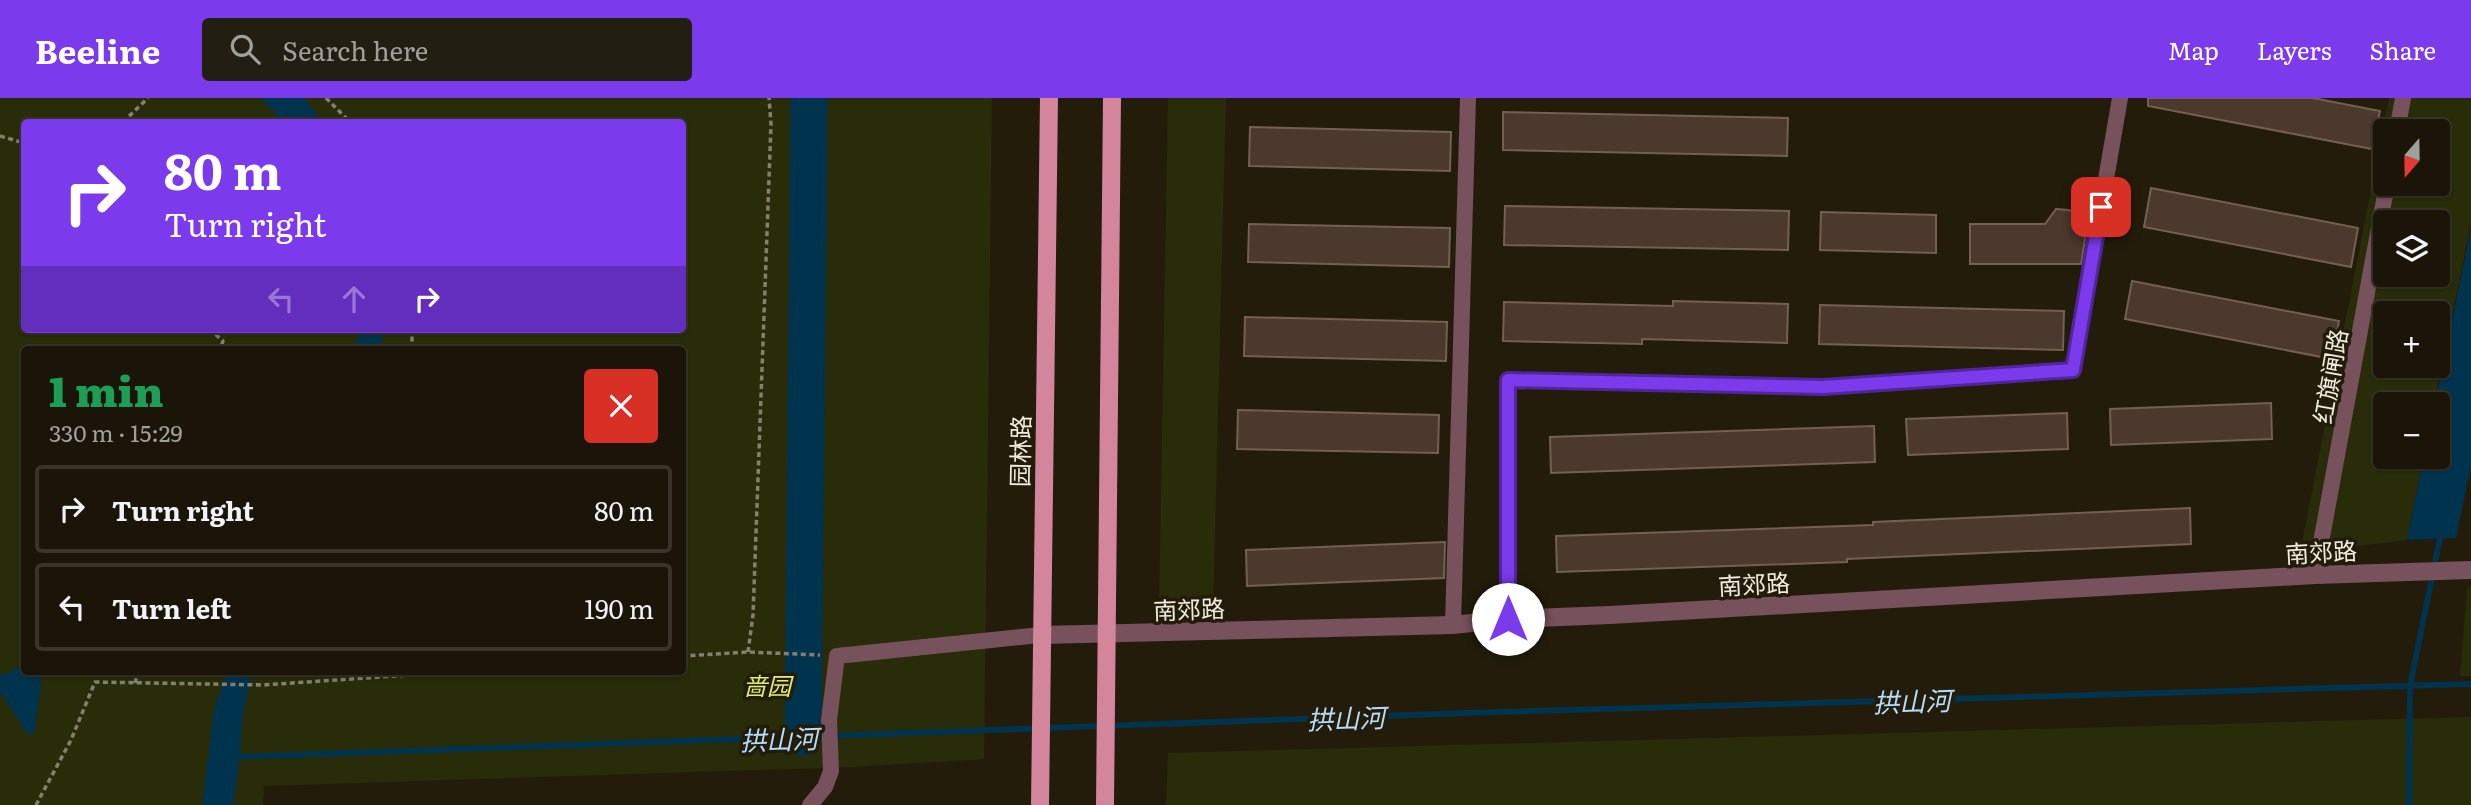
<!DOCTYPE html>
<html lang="en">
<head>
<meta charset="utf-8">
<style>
	body { margin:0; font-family:Literata,"Noto Sans SC",serif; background:#231e12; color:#f1f3f6; height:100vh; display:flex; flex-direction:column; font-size:26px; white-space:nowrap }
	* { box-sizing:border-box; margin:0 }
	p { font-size:23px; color:#9f9f9c }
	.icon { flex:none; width:38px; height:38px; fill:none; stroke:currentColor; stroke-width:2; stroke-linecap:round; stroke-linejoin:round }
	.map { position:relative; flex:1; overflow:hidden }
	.panel { position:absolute; left:21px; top:248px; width:665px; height:329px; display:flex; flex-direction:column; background:#1a1508; border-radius:7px; box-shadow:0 2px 5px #0004,0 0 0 2px #383429 }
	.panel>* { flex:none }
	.top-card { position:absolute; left:21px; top:21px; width:665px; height:214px; border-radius:7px; box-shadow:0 2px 5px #0004,0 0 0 2px #383429; background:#7c3aed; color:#fff; overflow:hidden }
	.needle { width:46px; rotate:200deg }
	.fabs { position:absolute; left:2373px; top:21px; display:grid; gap:14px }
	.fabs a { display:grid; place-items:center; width:77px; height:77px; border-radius:7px; background:#1a1508; box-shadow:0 2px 5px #0004,0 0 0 2px #383429; font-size:35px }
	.pin { position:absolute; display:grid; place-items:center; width:60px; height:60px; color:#fff; margin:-30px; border-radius:14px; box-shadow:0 4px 10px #0006 }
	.me { position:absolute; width:77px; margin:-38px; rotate:0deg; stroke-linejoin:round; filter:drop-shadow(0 0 5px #0008) }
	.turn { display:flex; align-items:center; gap:24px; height:147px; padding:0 28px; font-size:32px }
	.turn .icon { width:91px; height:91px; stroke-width:2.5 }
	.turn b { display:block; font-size:49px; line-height:60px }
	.lanes { display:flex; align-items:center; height:66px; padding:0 28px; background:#0003; justify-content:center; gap:35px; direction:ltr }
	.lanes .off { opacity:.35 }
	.round { display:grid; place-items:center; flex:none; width:74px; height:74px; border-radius:7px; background:#231e12 }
	.headline { display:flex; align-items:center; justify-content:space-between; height:119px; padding:0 28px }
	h1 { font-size:42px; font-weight:800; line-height:52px; color:#1e9e55 }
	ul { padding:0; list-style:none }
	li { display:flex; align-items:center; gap:21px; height:88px; margin:0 14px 10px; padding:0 14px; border:4px solid #383429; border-radius:7px }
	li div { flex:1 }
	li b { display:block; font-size:26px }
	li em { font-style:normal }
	header { display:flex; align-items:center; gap:42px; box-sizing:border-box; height:98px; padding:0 35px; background:#7c3aed; color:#fff }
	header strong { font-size:33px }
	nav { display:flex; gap:38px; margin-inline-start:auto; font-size:24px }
	.search { width:490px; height:63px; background:#231e12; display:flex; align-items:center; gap:18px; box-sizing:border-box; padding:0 24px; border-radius:7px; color:#9f9f9c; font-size:26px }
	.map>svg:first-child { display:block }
	.green { fill:#292c08; fill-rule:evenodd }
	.water { fill:#00334e }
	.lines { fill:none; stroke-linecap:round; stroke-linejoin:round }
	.stream { stroke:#00334e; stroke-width:6 }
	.river { stroke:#00334e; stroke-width:37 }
	.building { fill:#4a392c; stroke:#736053; stroke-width:2 }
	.path { stroke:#857f70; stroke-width:3.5; stroke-dasharray:5 3.5; stroke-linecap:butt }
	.minor { stroke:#77515b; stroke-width:16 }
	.tertiary { stroke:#77515b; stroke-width:18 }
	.primary { stroke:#d2859b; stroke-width:18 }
	.route-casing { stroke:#51269a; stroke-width:18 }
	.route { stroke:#7c3aed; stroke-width:12 }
	.labels { text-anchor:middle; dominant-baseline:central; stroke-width:7; stroke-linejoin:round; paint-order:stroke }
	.street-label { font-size:24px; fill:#f0ebdf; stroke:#231c0a }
	.park-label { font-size:24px; font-style:italic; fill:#e0ed74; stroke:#231c0a }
	.water-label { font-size:26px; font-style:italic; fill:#b5ddfa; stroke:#231c0a }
</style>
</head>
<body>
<header>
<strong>Beeline</strong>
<div class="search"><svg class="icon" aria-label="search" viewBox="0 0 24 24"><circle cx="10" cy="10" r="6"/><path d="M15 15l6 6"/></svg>Search here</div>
<nav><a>Map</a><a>Layers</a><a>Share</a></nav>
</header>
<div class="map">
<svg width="2471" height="707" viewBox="0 0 2471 707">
	<rect width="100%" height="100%" fill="#231c0a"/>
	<path class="green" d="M0 0H992L984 661 852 669 264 688 263 707H0ZM24 24H682V231H24ZM24 252H682V574H24Z
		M1168 0H1226L1213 512 1159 509Z
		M2389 0H2471V125L2434 306H2385V359H2424L2407 442 2300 455ZM2385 33H2438V86H2385ZM2385 124H2438V177H2385ZM2385 215H2438V268H2385Z
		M2467 489H2471V578H2460Z
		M2471 619V707H1166L1168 655Z"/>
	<path class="water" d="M260 0H304L323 24H284Z
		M2471 130V368L2456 440 2407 442 2424 359H2438V306H2435Z
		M359 231H385L379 252H355Z
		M24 558V574H42L35 634 28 637 0 594V575L4 577 18 569Z
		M227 574H252L242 621 240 659 233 707H202L214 611Z"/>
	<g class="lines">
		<path class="stream" d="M234 659 1465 615 2471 586
			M2409 707 2410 588 2441 435"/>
		<path class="river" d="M803 640 809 0"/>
	</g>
	<path class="building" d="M2148 0H2313L2380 13 2372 51 2148 8Z
		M1503 14 1788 20 1787 58 1503 52Z
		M1250 29 1451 34 1450 73 1249 68Z
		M2151 90 2358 130 2351 169 2144 129Z
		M1505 108 1789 113 1788 152 1504 147Z
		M2056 111 2069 112 2077 117 2082 125 2085 141 2081 166H1970V126H2045Z
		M1821 114 1936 117V155L1820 152Z
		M1249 126 1450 130 1449 169 1248 164Z
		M2132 183 2339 223 2332 261 2125 221Z
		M1673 203 1788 206 1787 245 1642 241V246L1503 243 1504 204 1673 208Z
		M1820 207 2064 213 2063 252 1819 246Z
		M1245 219 1447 224 1446 263 1244 258Z
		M2271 305 2272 341 2111 347 2110 311Z
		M1238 312 1439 317 1438 355 1237 351Z
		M2067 315 2068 351 1908 357 1906 321Z
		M1874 328 1875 364 1551 375 1550 339Z
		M2190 410 2191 446 1847 461V464L1557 474 1556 438 1873 427V424Z
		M1445 444 1444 480 1247 488 1246 452Z"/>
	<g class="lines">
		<path class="path" d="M326 0 350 24
			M123 24 148 0
			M0 38 24 45
			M209 231 223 243 220 252
			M412 252V231
			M748 554 753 517 771 26 769 0
			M682 558 748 554 820 557
			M135 585 138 574
			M36 707 71 642 95 584 263 587 454 574"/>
		<path class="minor" d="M2397 33 2403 0
			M2315 477 2387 86
			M1508 521V282L1823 289 2073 272 2120 0
			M1453 527 1468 0
			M810 707 825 689 831 673 829 622 837 558 1040 537"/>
		<path class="tertiary" d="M1040 537 1453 527 1508 521 1610 517 2315 477 2471 472"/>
		<path class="primary" d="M1040 707 1049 0
			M1105 707 1112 0"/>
	</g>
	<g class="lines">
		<g class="route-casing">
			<path id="route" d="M1508 521V282L1823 289 2073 272 2101 109"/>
		</g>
		<use href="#route" class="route"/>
	</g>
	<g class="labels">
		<g class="street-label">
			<text transform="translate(2329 278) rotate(-80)">红旗闸路</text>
			<text transform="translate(1019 353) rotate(-89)">园林路</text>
			<text transform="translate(2321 453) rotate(-3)">南郊路</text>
			<text transform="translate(1754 485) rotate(-3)">南郊路</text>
			<text transform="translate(1189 510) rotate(-2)">南郊路</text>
		</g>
		<g class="park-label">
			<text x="767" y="586">啬园</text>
		</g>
		<g class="water-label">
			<text transform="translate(1912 602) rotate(-2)">拱山河</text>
			<text transform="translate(1346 619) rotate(-2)">拱山河</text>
			<text transform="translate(779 640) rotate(-2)">拱山河</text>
		</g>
	</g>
</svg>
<div class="fabs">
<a><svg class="needle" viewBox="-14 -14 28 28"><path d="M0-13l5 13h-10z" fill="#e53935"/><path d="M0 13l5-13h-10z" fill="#9f9f9c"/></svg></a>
<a><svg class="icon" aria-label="layers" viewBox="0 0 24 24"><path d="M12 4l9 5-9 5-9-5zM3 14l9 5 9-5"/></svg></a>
<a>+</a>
<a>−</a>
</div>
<div class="pin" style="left:2101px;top:109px;background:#d93025"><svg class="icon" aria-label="arrive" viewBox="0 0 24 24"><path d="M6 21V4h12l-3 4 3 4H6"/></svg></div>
<svg class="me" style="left:1508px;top:521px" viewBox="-20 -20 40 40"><circle r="19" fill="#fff"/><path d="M0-13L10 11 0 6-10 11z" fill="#7c3aed"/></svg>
<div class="top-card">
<div class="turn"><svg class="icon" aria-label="right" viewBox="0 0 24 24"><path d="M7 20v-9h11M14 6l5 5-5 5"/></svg><div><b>80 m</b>Turn right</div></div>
<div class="lanes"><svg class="icon off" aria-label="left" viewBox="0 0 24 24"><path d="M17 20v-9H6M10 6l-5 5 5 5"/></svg><svg class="icon off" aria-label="ahead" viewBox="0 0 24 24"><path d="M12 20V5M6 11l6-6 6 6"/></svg><svg class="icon" aria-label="right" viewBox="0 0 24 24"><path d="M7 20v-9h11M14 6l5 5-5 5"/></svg></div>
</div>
<section class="panel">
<div class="headline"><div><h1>1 min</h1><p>330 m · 15:29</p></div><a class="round" style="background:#d93025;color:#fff"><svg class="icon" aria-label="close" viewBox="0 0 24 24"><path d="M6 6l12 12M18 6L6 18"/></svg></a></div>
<ul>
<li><svg class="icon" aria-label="right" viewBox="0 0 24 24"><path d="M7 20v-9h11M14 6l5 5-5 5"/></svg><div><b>Turn right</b></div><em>80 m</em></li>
<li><svg class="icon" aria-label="left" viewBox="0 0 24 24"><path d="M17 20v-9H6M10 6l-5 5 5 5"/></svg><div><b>Turn left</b></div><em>190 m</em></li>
</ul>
</section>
</div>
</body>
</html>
